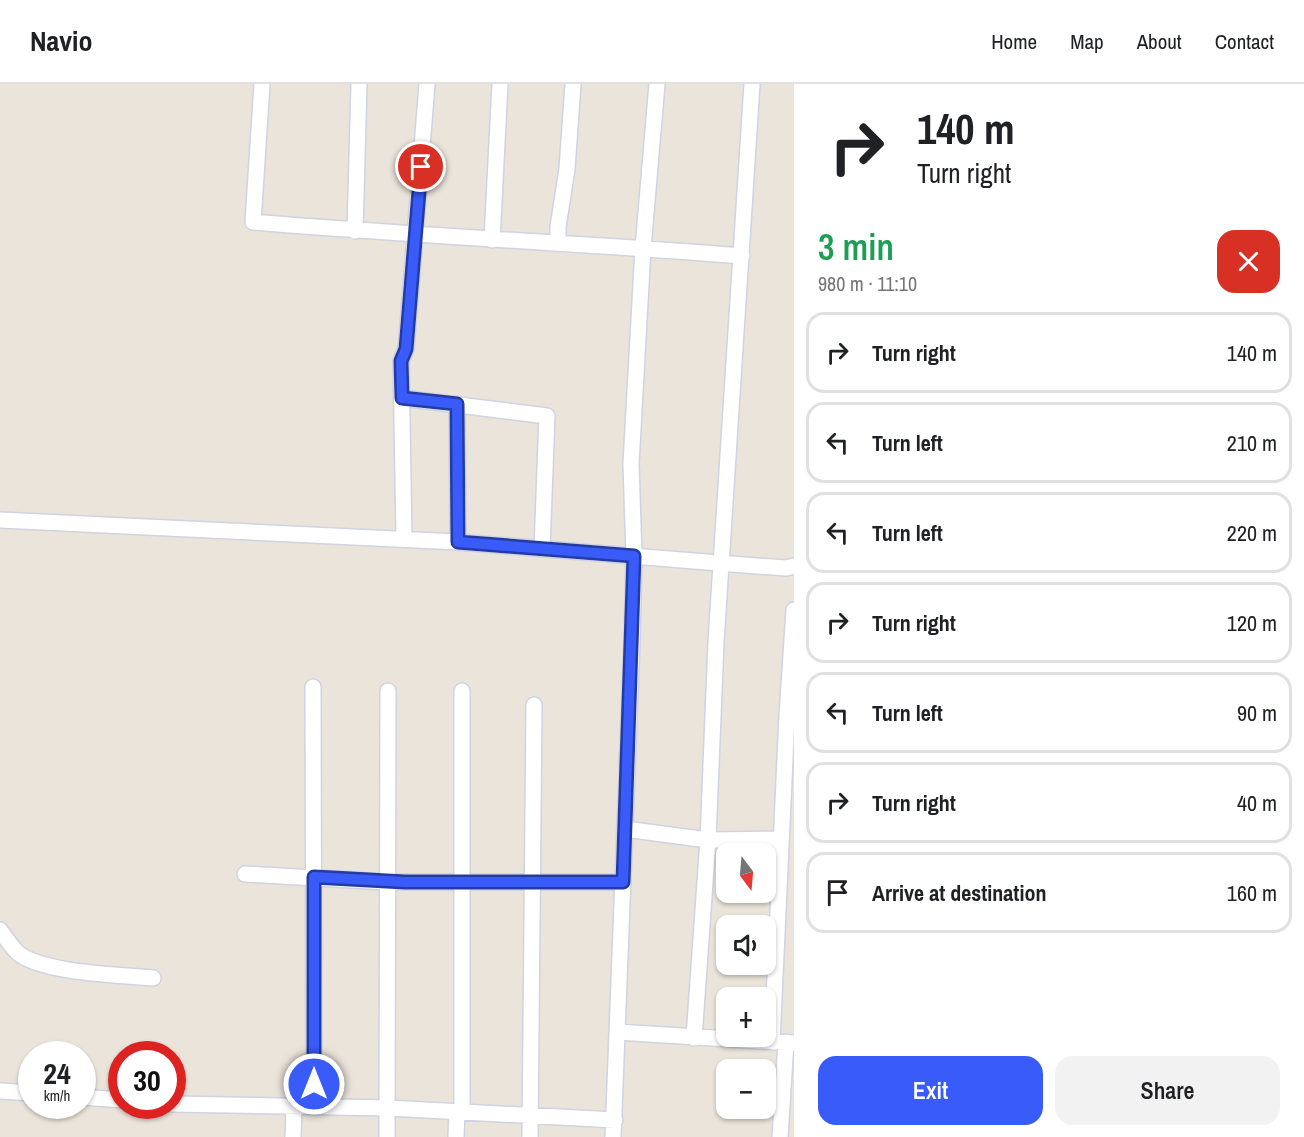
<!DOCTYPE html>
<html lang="en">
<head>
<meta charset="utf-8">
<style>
	body { margin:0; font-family:"Archivo Narrow",sans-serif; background:#f2f2f2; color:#202124; height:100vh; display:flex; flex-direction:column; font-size:22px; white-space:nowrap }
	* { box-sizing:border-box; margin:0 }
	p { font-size:20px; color:#757577 }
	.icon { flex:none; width:33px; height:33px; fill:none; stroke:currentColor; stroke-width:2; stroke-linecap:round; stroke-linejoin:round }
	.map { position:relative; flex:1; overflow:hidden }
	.panel { display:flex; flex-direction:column; background:#fff; width:510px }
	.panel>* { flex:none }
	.hud { background:#fff; color:#202124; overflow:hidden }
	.needle { width:39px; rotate:164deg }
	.controls { position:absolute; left:716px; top:759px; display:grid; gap:12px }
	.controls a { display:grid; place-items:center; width:60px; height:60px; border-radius:12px; background:#fff; box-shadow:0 2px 4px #0004; font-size:30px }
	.speed { position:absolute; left:18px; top:957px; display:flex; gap:12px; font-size:30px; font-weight:700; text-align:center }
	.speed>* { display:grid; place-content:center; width:78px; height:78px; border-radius:50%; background:#fff; box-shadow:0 2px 4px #0004; line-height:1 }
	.speed small { font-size:15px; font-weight:400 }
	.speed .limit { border:9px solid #d22; background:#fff; color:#111 }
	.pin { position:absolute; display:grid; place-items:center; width:51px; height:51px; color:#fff; margin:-26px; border:3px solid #fff; border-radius:50%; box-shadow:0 2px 6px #0007 }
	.me { position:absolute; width:66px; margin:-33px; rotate:0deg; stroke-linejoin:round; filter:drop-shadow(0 0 4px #0008) }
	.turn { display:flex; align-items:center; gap:21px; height:126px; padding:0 24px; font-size:27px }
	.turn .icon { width:78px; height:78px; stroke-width:2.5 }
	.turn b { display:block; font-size:42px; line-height:51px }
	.round { display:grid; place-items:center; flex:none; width:63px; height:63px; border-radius:18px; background:#f2f2f2 }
	.summary { display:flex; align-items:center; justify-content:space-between; height:102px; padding:0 24px }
	h1 { font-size:36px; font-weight:600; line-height:45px; color:#1e9e55 }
	.cta { display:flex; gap:12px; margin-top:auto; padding:12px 24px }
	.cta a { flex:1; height:69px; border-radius:18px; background:#385bfa; color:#fff; font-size:24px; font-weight:600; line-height:69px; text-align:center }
	.cta a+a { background:#f2f2f2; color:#202124 }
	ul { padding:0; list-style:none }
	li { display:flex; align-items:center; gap:18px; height:81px; margin:0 12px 9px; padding:0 12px; border:3px solid #e0e0e0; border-radius:18px }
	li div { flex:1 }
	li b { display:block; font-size:22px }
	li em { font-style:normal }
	header { display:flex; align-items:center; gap:36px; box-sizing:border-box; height:84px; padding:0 30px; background:#fff; border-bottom:2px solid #e0e0e0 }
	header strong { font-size:28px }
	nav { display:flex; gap:33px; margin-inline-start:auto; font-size:21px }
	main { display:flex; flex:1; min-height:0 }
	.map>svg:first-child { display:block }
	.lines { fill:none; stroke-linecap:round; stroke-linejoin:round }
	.minor-casing { stroke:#cfd3e2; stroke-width:18 }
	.minor { stroke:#fff; stroke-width:15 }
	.route-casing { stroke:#243ba2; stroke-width:15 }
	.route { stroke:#385bfa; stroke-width:10 }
</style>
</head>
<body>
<header>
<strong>Navio</strong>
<nav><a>Home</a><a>Map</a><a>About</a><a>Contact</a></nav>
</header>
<main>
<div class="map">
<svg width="794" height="1053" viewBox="0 0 794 1053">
	<rect width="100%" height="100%" fill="#ebe4da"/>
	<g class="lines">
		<g class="minor-casing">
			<path id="minor" d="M262 0 253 138C416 152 579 159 742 172
				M355 147 359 0
				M492 156 500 0
				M558 159V143L567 85 573 0
				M402 314 547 332 542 465
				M457 320 458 458
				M0 436 458 458 744 481 786 484 794 482
				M404 455 401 277 406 265 427 0
				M313 603 314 1023
				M625 745 708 756 781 755
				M245 790 387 798H623
				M0 846C5 853 11 862 17 868 39 889 122 891 153 894
				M617 948 794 959
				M694 954 708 756 716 558 752 0
				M772 958 787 631 794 526
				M0 1007 32 1009
				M82 1013 122 1016
				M172 1020 388 1024 615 1036
				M462 1028V607
				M293 1053 294 1023
				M387 1053 388 607
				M456 1053 457 1028
				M530 1053 534 621
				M613 1053 632 559 634 472 631 380 643 164 657 0
				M780 1053 786 958"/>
		</g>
		<use href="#minor" class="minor"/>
	</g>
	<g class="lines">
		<g class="route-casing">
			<path id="route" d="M314 1000V793L405 798H623L634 472 458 458 457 320 402 314 401 277 406 265 421 83"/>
		</g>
		<use href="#route" class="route"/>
	</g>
</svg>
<div class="controls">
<a><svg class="needle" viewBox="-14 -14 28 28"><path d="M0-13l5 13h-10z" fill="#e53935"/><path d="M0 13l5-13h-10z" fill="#757577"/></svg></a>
<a><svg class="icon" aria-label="sound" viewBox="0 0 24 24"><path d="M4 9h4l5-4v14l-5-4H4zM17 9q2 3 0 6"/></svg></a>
<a>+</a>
<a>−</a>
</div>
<div class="speed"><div>24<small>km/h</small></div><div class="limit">30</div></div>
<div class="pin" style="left:421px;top:83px;background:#d93025"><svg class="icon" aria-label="arrive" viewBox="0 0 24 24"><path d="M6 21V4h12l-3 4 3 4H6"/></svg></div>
<svg class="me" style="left:314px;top:1000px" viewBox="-20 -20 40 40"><circle r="17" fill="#385bfa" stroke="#fff" stroke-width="3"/><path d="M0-11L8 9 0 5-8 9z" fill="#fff"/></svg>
</div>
<section class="panel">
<div class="hud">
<div class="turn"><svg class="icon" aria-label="right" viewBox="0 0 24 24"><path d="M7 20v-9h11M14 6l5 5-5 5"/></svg><div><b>140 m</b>Turn right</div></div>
</div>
<div class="summary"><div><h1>3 min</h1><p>980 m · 11:10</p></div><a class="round" style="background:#d93025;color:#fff"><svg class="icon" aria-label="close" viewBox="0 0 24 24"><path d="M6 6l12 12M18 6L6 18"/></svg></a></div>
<ul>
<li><svg class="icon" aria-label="right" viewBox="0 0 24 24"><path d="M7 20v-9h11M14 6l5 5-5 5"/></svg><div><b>Turn right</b></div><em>140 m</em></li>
<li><svg class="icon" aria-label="left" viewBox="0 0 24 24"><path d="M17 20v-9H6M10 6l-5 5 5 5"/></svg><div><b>Turn left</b></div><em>210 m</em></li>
<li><svg class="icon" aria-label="left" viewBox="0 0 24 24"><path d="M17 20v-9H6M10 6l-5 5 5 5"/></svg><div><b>Turn left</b></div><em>220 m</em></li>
<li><svg class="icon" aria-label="right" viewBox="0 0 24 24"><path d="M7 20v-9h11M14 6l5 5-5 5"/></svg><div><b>Turn right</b></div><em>120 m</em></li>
<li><svg class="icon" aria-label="left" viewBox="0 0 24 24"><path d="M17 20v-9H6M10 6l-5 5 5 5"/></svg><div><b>Turn left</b></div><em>90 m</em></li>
<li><svg class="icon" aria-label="right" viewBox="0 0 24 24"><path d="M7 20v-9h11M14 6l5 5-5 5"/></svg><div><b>Turn right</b></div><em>40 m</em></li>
<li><svg class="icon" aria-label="arrive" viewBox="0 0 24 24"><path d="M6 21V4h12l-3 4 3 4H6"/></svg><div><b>Arrive at destination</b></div><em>160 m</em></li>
</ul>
<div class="cta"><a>Exit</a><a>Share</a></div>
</section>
</main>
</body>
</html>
